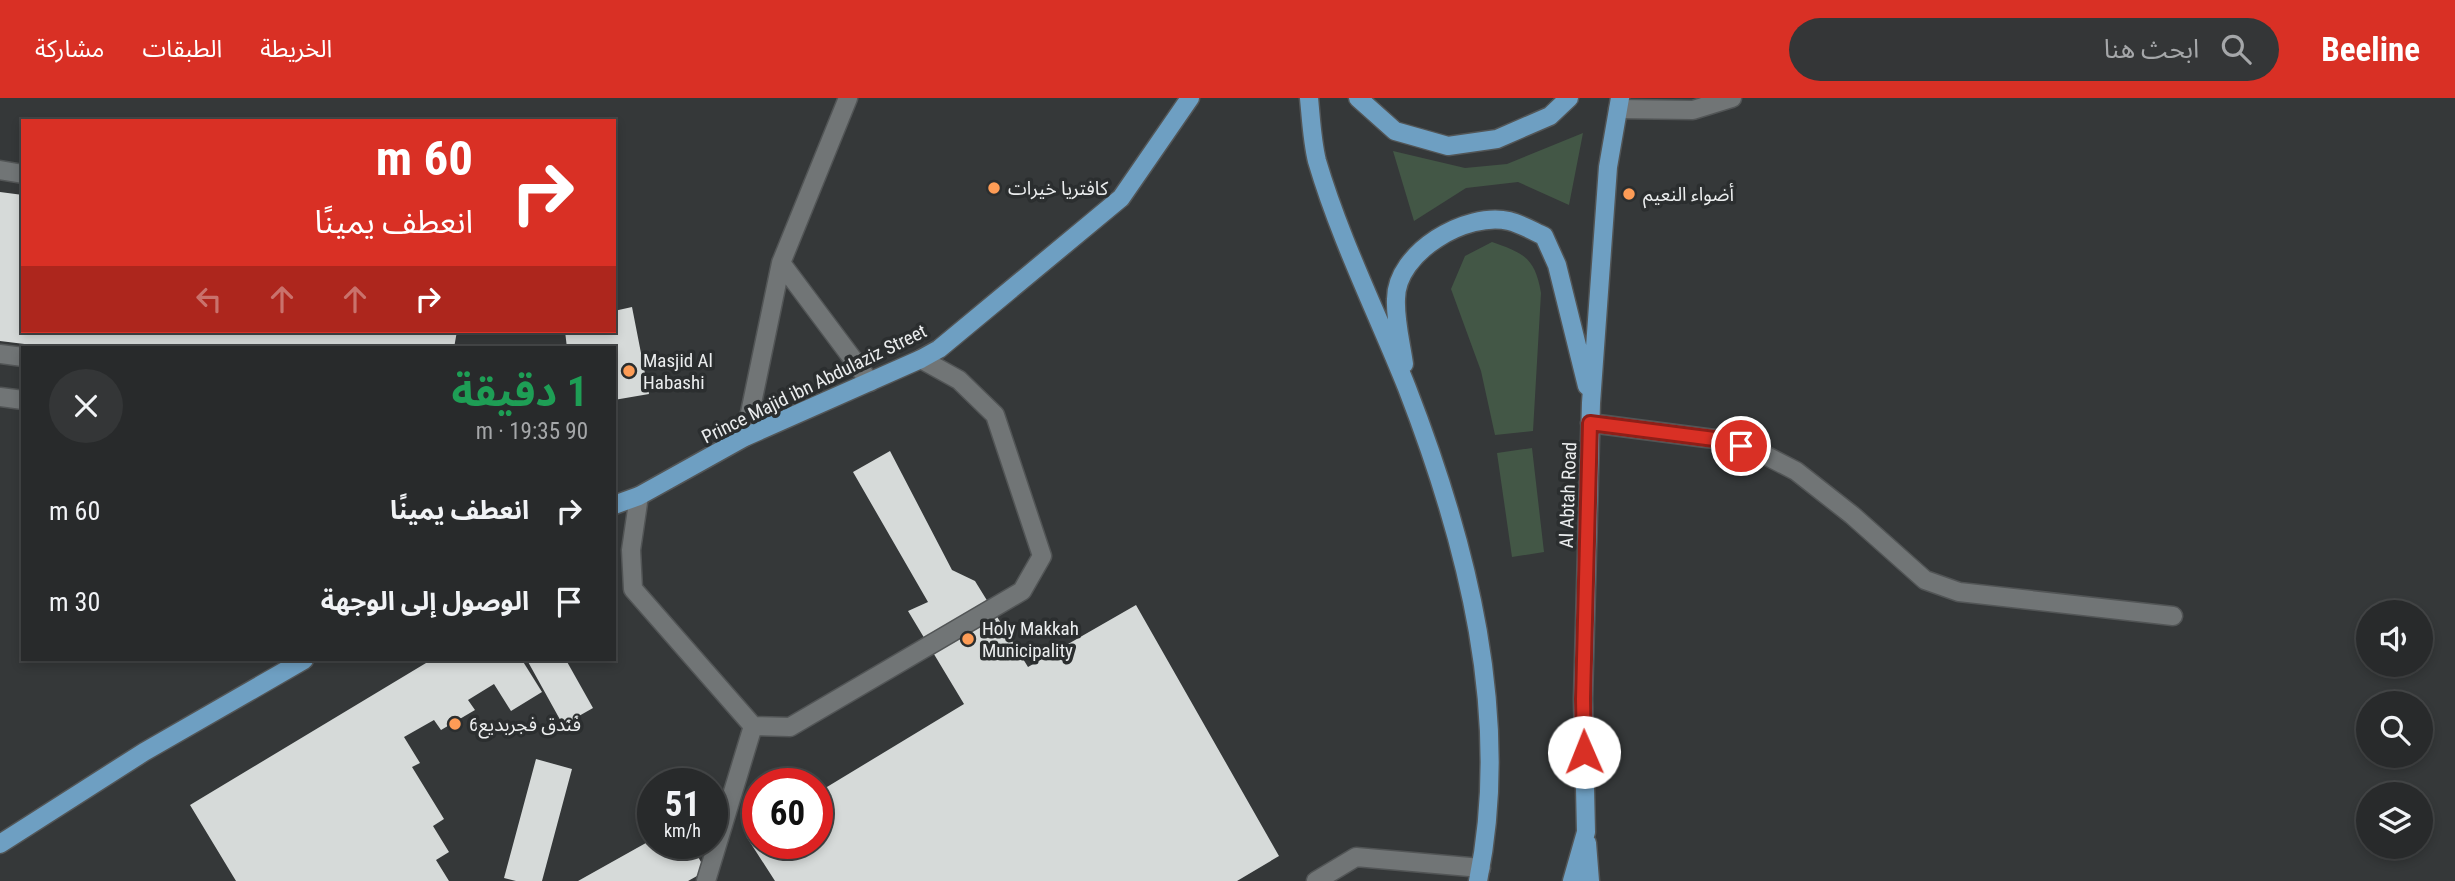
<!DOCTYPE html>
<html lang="ar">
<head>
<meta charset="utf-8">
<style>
	body { margin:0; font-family:"Roboto Condensed","Noto Sans Arabic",sans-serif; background:#343637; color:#f1f3f6; direction:rtl; height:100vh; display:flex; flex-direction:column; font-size:26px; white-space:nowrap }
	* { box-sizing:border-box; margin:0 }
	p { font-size:23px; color:#a5a7a9 }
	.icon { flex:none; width:38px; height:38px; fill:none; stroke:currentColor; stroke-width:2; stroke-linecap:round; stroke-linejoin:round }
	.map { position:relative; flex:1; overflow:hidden; direction:ltr }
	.drawer { position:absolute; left:21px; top:248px; width:595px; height:315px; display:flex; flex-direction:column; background:#282a2b; border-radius:0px; box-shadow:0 4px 10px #0003,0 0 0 2px #444647; direction:rtl }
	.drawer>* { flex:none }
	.top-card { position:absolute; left:21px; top:21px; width:595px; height:214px; border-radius:0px; box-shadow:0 4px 10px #0003,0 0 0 2px #444647; direction:rtl; background:#d93025; color:#fff; overflow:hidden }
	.fabs { position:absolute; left:2356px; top:502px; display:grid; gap:14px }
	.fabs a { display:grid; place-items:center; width:77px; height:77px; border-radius:50%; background:#282a2b; box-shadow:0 4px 10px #0003,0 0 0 2px #444647; font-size:35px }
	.speed { position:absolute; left:637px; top:670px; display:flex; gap:14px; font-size:35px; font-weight:700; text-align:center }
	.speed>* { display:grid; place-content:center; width:91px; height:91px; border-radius:50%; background:#282a2b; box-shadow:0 4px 10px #0003,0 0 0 2px #444647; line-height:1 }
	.speed small { font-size:18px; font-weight:400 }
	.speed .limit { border:10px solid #d22; background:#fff; color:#111 }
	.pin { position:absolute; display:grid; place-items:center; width:60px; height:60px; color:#fff; margin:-30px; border:4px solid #fff; border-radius:50%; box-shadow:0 2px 7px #0007 }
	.me { position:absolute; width:77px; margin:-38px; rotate:359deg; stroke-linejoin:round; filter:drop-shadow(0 0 5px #0008) }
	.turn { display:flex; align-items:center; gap:24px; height:147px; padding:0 28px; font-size:32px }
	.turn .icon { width:91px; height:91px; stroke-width:2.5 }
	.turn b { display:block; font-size:49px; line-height:60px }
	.lanes { display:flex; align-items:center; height:66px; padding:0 28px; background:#0003; justify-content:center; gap:35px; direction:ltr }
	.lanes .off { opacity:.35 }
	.round { display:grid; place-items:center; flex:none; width:74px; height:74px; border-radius:37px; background:#343637 }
	.headline { display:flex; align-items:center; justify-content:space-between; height:119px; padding:0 28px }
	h1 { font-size:42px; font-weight:700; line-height:52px; color:#1e9e55 }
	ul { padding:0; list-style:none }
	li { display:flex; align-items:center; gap:21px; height:91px; padding:0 28px }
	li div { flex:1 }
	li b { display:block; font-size:26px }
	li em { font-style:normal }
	header { display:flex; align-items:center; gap:42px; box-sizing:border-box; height:98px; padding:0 35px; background:#d93025; color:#fff }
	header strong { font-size:33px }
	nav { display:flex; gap:38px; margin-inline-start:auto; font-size:24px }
	.search { width:490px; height:63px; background:#343637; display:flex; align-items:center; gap:18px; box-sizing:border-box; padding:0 24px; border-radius:38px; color:#a5a7a9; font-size:26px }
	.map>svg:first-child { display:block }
	.green { fill:#435746 }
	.building { fill:#d6dad9 }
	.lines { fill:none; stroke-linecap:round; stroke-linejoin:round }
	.minor-casing { stroke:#525556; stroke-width:21 }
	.major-casing { stroke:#525556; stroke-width:21 }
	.minor { stroke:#717576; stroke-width:18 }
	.major { stroke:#6e9fc2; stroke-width:18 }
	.route-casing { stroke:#8d1f18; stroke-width:18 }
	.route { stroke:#d93025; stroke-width:12 }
	.poi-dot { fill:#fd9c56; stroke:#2b2e2f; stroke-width:2.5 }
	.labels { text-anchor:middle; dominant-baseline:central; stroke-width:7; stroke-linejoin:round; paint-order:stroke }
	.poi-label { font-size:19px; fill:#ebedee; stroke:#2b2e2f; text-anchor:start }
	.street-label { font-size:19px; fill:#ebedee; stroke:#2b2e2f }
</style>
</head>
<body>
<header>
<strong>Beeline</strong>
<div class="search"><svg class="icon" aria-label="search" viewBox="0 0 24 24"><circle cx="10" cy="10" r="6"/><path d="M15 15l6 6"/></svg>ابحث هنا</div>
<nav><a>الخريطة</a><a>الطبقات</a><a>مشاركة</a></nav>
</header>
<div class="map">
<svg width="2455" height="783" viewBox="0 0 2455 783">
	<rect width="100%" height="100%" fill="#353839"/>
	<path class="green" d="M1583 35 1569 107 1518 84 1466 90 1414 123 1393 53 1465 70 1507 66Z
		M1492 144C1523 155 1535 159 1541 195L1533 333 1495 337 1481 273 1451 191 1465 158Z
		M1532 350 1544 454 1512 459 1497 355Z"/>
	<path class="building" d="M0 94 23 97V233H457L454 250H57L0 243Z
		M632 209 649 296 614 302V250H567L565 233H614V213Z
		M890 353 952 472 975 483 1028 569 1136 507 1279 758 1237 783H775L746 738 758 731V746H817V695L964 606 908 513 928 504 853 374Z
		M431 562H522L542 594 511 613 494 586 468 602 475 612 441 632 434 622 404 639 420 665 412 669 444 721 433 728 449 754 436 762 449 783H236L190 707Z
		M527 562H566L593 610 563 627Z
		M536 661 572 671 542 783H516L504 780Z
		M653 741V746H691L706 773 688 783H578Z"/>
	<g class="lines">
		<g class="minor-casing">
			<path id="minor" d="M1618 11 1693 12 1732 0
				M0 72 23 76
				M781 165 870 284
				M0 256 23 259
				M0 299 23 302
				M1590 325 1722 342 1759 354 1796 373 1852 417 1925 482 1959 494 2173 518
				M745 339 781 165 848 0
				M639 398 631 452 633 491 753 628 790 629 1022 493 1042 458 995 317 959 282 921 261
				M706 783 753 628
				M1316 783 1356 759 1481 770"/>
		</g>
		<g class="major-casing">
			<path id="major" d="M1309 0C1311 20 1312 43 1317 63 1340 141 1377 215 1407 290 1467 445 1512 618 1478 783
				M1358 0 1395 33 1448 48 1497 41 1550 18 1569 0
				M1404 266C1401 245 1395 222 1396 201 1396 154 1467 113 1509 123 1521 126 1533 133 1544 138L1557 167 1587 288
				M614 407 639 398 745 339 921 261 939 251 1121 100 1190 0
				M1587 745 1590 783
				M0 746 144 654 304 562
				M1572 783 1586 734 1583 601 1591 305 1608 69 1620 0"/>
		</g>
		<use href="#minor" class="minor"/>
		<use href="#major" class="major"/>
	</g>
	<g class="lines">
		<g class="route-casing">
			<path id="route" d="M1584 654 1583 601 1590 325 1722 342 1741 348"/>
		</g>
		<use href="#route" class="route"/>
	</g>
	<g class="poi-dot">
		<circle cx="994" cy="90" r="7"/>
		<circle cx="1629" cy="96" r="7"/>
		<circle cx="629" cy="273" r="7"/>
		<circle cx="968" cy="541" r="7"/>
		<circle cx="455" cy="626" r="7"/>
	</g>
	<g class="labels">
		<g class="poi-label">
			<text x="1008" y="90">كافتريا خيرات</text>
			<text x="1643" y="96">أضواء النعيم</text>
			<text x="643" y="262">Masjid Al<tspan x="643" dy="22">Habashi</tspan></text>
			<text x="982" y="530">Holy Makkah<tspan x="982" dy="22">Municipality</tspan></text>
			<text x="469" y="626">فندق فجربديع6</text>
		</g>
		<g class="street-label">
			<text transform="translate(814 286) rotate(-26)">Prince Majid ibn Abdulaziz Street</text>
			<text transform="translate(1568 397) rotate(-88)">Al Abtah Road</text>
		</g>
	</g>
</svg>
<div class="fabs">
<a><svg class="icon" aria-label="sound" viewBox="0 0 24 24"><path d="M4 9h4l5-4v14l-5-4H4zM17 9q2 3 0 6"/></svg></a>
<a><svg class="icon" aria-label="search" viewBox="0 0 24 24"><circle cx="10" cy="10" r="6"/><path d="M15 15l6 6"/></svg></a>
<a><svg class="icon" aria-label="layers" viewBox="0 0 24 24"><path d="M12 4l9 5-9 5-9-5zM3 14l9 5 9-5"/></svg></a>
</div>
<div class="speed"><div>51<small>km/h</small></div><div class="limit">60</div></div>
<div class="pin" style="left:1741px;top:348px;background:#d93025"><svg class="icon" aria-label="arrive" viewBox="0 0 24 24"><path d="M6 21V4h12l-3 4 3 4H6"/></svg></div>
<svg class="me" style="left:1584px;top:654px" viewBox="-20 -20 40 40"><circle r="19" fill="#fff"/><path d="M0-13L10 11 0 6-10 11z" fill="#d93025"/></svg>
<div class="top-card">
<div class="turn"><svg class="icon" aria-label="right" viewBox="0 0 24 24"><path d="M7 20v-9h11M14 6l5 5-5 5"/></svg><div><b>60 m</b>انعطف يمينًا</div></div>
<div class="lanes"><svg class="icon off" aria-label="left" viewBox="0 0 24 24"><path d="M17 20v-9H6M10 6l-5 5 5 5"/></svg><svg class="icon off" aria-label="ahead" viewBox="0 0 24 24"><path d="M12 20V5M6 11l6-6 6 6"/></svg><svg class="icon off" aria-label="ahead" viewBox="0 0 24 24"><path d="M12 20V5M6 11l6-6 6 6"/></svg><svg class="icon" aria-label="right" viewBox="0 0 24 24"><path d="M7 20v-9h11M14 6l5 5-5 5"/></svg></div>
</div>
<section class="drawer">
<div class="headline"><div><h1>1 دقيقة</h1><p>90 m · 19:35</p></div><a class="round"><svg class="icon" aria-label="close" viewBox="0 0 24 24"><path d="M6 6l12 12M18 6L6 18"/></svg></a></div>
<ul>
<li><svg class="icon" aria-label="right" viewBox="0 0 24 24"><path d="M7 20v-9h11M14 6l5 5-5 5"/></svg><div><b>انعطف يمينًا</b></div><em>60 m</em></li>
<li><svg class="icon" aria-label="arrive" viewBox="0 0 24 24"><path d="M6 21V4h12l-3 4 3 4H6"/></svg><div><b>الوصول إلى الوجهة</b></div><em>30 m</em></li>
</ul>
</section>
</div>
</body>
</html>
